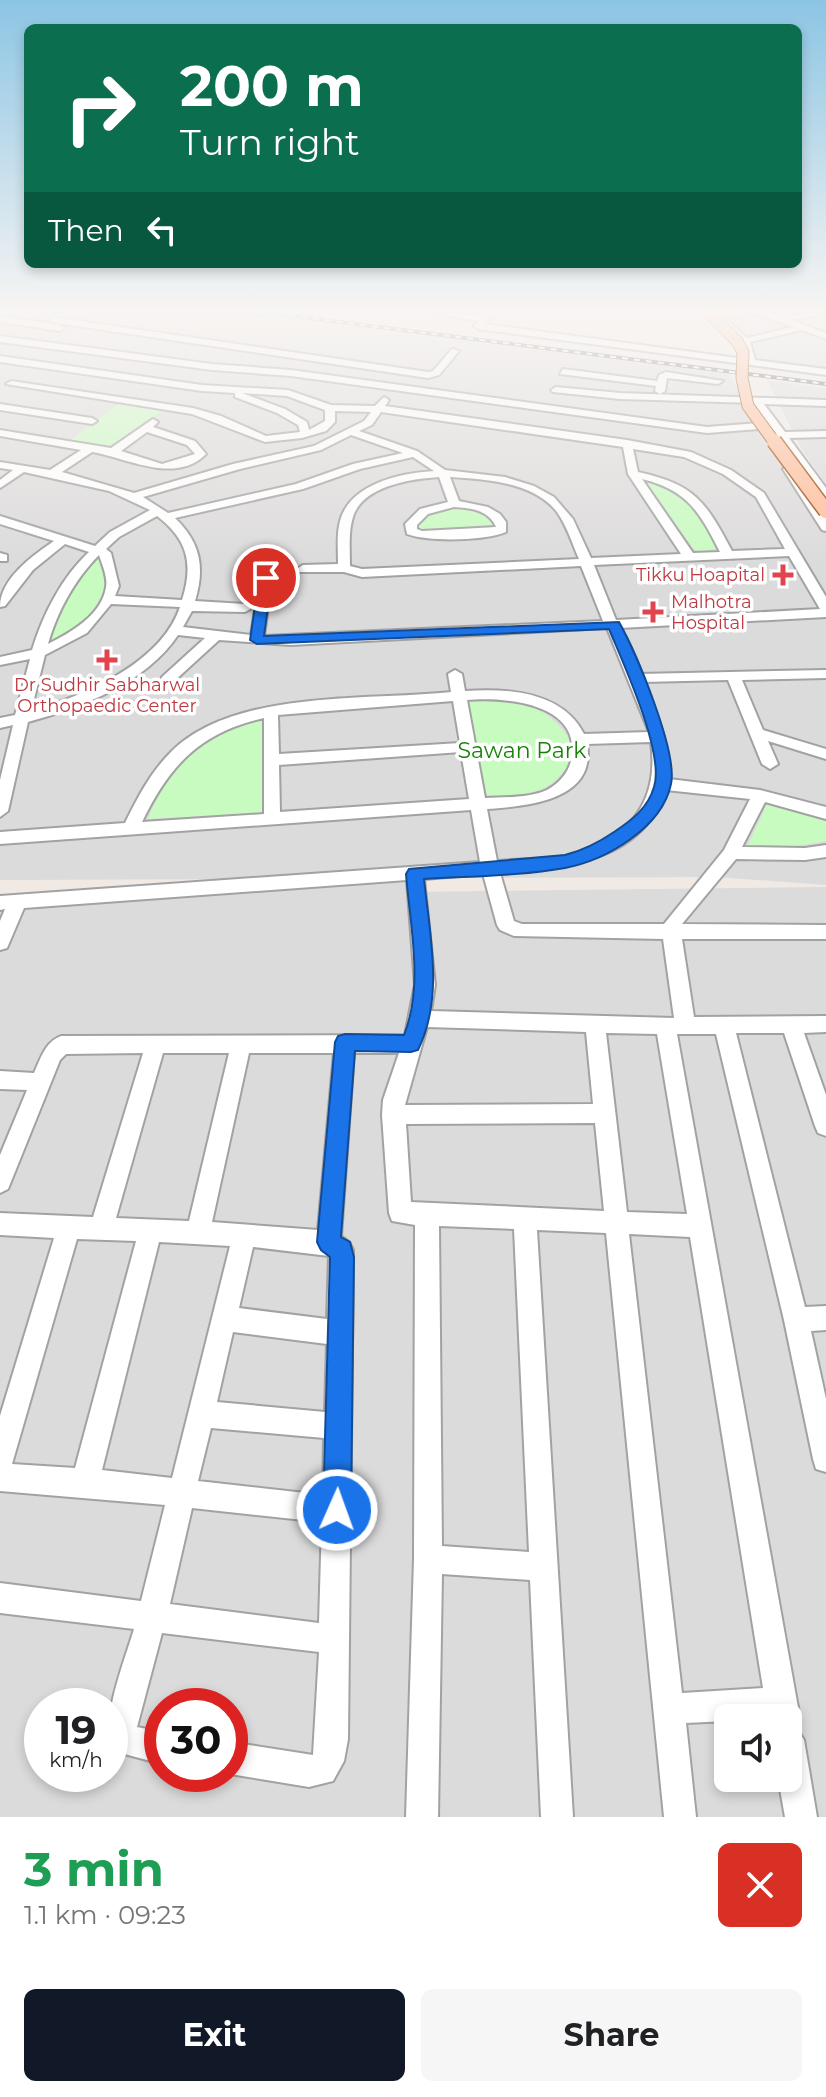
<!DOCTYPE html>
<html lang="en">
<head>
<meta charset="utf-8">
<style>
	body { margin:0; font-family:Montserrat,sans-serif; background:#f6f6f6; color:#202124; height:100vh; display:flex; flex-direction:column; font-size:30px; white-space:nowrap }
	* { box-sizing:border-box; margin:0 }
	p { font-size:26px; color:#757577 }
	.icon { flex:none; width:44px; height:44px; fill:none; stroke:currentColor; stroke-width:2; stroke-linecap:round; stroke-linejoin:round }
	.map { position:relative; height:1817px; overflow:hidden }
	.details { display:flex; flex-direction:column; background:#fff; flex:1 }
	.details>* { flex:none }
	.guide { position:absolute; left:24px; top:24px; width:778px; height:244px; border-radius:12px; box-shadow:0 4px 12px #0003; background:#0b6e4f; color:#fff; overflow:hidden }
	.buttons { position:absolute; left:714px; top:1704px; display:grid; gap:16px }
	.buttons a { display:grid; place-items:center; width:88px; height:88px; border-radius:12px; background:#fff; box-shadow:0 4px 12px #0003; font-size:40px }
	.speed { position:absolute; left:24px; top:1688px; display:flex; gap:16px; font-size:40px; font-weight:700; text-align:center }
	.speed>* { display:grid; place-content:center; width:104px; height:104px; border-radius:50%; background:#fff; box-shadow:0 4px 12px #0003; line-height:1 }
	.speed small { font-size:20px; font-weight:400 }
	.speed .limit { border:12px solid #d22; background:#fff; color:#111 }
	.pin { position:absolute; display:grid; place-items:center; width:68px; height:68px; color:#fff; margin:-34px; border:4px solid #fff; border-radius:50%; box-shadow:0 2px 8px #0007 }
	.me { position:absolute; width:88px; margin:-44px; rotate:2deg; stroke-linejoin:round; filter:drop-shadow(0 0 6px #0008) }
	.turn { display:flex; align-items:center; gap:28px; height:168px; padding:0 24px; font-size:36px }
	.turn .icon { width:104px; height:104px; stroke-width:2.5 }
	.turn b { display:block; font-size:56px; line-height:68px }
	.then { display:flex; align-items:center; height:76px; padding:0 24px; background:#0003; gap:16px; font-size:30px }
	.round { display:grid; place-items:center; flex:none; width:84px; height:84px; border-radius:12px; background:#f6f6f6 }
	.headline { display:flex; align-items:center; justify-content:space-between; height:136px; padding:0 24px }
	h1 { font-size:48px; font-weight:700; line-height:60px; color:#1e9e55 }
	.button { display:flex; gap:16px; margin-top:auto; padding:16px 24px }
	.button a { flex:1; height:92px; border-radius:12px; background:#111827; color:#fff; font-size:32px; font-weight:700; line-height:92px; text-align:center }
	.button a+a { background:#f6f6f6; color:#202124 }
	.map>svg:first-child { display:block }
	.residential { fill:#dcdbdb; fill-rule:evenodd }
	.park { fill:#c8fbc0 }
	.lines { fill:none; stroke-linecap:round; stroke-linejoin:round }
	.minor-casing { stroke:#a2a2a2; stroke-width:4 }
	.minor { fill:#fff; fill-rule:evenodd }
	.rail-casing { stroke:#6c6c6c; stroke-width:4 }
	.rail { stroke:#fff; stroke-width:2; stroke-dasharray:6; stroke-linecap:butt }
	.major-bridge-far1-casing { stroke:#994500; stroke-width:13; stroke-linecap:butt }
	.major-bridge-casing { stroke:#994500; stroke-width:17; stroke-linecap:butt }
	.major-bridge-far1 { stroke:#ffbd9a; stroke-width:11 }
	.major-bridge { stroke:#ffbd9a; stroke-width:14 }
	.route { fill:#1a73e8; stroke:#114b97; stroke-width:2 }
	.health-dot { fill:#e0444e; stroke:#fff; stroke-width:3 }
	.labels { text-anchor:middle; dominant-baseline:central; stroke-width:7; stroke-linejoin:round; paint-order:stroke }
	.far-health-label { font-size:18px; fill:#be3a42; stroke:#fff; text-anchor:end }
	.park-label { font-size:22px; fill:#188108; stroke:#fff }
</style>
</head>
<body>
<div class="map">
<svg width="826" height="1817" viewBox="0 0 826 1817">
	<rect width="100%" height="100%" fill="#f0e9e4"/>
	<path class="residential" d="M0 311H228L729 374 826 534V885L716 877 0 880Z
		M715 311H826V371L762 364Z
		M767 380 826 388V484L802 450Z
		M409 882V892L826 887V1817H0V904ZM42 1706H110V1774H42ZM162 1706H230V1774H162ZM728 1718H788V1778H728Z"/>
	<path class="park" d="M121 402 165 408 115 449 68 442Z
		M645 480C686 483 703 515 718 548L700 552 693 548Z
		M454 507 488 514 502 526 418 531C420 511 438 511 454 507Z
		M98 554 108 580C93 616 83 627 47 643 60 609 74 582 98 554Z
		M507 699C541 708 564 720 575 754 552 796 531 793 488 798L466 701Z
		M263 717V813L148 819C173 757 202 740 263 717Z
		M767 804 826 819V841L783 848 747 847Z"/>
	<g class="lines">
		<g class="minor-casing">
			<path id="minor" d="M419 311 486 316 490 319 485 324 745 359 741 342 712 315V311H765L782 317 826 311V313L791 320 826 333V339L802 330 750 342 755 360 826 369V375L478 329 474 326 479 321ZM757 314 793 327 747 338 724 317Z
				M0 316 60 325 64 328 60 331 0 322Z
				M52 317 428 372 433 371 452 349 459 351 439 375 428 378 49 322Z
				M0 336 212 364 291 370 707 427 759 423 764 426 759 429 707 433 291 376 212 370 0 342Z
				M0 356 202 385 288 390 331 405 375 406 384 397 389 400 385 406 627 440 691 452 731 470 764 493 826 597V617L620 628 639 674 826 670V678L742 680 763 730 826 749V759L768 741 778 764 770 769 762 764 728 680 643 682C656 715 671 743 669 779L760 790 826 807V819L765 802 742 847 805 848 826 845V857L805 860 736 859 682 924 826 925V939H682L694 1017 826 1016V1032L804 1033 826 1095V1136L818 1133 815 1126 784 1033H736L805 1307 826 1306V1330L811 1331 826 1399V1472L816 1469 813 1459 784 1320 716 1034H677L797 1702 800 1718 796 1727 804 1740 817 1817H785L778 1778H788V1718H728V1721L686 1723 696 1817H664L606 1233 537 1230 573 1817H541L530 1580 442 1574 438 1817H406L414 1559 415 1225 392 1221 389 1213 382 1115 383 1100 399 1053H354L341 1236 349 1242 353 1250 348 1739 344 1761 333 1781 309 1787 230 1774V1742L313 1755 319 1652 162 1633 137 1727 162 1732V1764L113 1751C99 1722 125 1660 134 1629L0 1613V1583L141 1601 165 1505 0 1491V1416L54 1238 0 1235V1213L93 1217 143 1053 66 1054 60 1060 8 1189 0 1193V1155L27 1090 0 1089V1071L34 1073C41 1058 45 1042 61 1036L405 1035 415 985 407 880 24 908 7 948 0 950V921L5 909 0 910V896L480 862 471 810 0 844V832L125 823C138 797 150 773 171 752 233 689 368 701 451 692L448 674 455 670 462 674 465 691C507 688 562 691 584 734L649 732 607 628 291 645 219 640 172 683H162V677L205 638 178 635C146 683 82 707 28 722L8 811 0 817V780L13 725 0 728V718L15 715 30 659 0 665V657L32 650C43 614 62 577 89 552L65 544 33 570 5 606 0 607C0 579 32 556 54 541L0 524V516L95 546 110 532 150 510 109 491 24 472 0 488V480L13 470 0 468V462L50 470 81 450 0 436V430L111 448 153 419 158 422 153 427 195 441 206 454C175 485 128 458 92 452L62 472 134 493 233 464 314 446 364 421 371 412 335 411V422L326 431 302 438 265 442 192 414 6 384 11 381 193 408 221 416 266 436 300 432 298 425 277 413 235 397V393L202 391 0 362ZM242 393 287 396 325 410V421L309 430 307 422 285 409ZM381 412 623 447 628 474 681 554 591 558 573 519 554 497 534 486 505 477 445 470 417 451 359 431 372 425ZM147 432 187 445 195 454 162 464 121 451ZM351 435 403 453 353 464 296 484 168 513 143 497 240 469 321 450ZM633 449 684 457 723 474 756 497 785 549 732 551C705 501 696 485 638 472ZM413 457 434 471C403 473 356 482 342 515 336 530 338 548 338 564L303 565 297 569 299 572H344L362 577 581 566 603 621 264 636 272 578 266 574 260 578 251 635 183 627 192 611 245 612 252 608 245 604 195 601C205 568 201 543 175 518L303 489 360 469ZM439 477 448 502 420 509 405 524 407 534C428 542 485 541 506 532V522L500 514 488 507 459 501 450 477C484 479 534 482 557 512 567 526 572 543 579 559L362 569 350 566C350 549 348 530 354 514 366 485 412 479 439 477ZM642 479C688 490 700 513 720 552L693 553ZM454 507C471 508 489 510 496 527L422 531 417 529V525L428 514ZM157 516C187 539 194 563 182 600L115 596 119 586 111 553 106 549 119 537ZM99 555C102 564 108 578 106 587 102 615 70 633 48 644 57 612 75 579 99 555ZM789 556 820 609 616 620 594 565ZM111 604 180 607C161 664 83 696 31 711L45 655 87 633ZM467 700C503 697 579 702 572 756 570 771 560 783 547 790 529 798 505 797 485 798ZM453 701 460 743 279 754 278 715ZM264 718V814L142 822C169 766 200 732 264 718ZM651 742C660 805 626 842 565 856 543 860 519 859 497 861L487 809C526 806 597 801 587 744ZM461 752 469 799 280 812 279 765ZM666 790 750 799 724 850 664 924H522L514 921 500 873C565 868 642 862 666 790ZM483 874 497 925 500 930 514 936 663 939 674 1018 431 1011 435 985 424 879ZM427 1027 586 1032 593 1104 405 1105ZM606 1033 657 1034 687 1214 627 1212ZM163 1053H229L189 1221 116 1218ZM249 1053H334L318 1230 212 1222ZM595 1123 604 1211 411 1202 406 1124ZM439 1226 514 1229 529 1552 442 1546ZM629 1234 690 1237 763 1688 682 1693ZM77 1239 136 1241 75 1468 12 1464ZM159 1242 230 1246 172 1478 102 1470ZM253 1247 329 1256 327 1319 239 1308ZM233 1332 327 1344 325 1412 217 1402ZM211 1428 324 1438 323 1495 198 1481ZM192 1508 322 1522 319 1623 170 1604Z
				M563 369 657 381 659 375 666 372 723 381 718 384 667 378 665 391 660 394 655 391 656 386 560 374Z
				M556 387 620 393 826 400V406L764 404 785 432 826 431V437L789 438 826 488V499L822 498 754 403 620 399 553 392 551 390Z
				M0 404 92 418 97 421 92 424 0 410Z
				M788 466 792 467 826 518V531L822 530 783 469Z
				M0 553 7 555V561H0Z"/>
		</g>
		<use href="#minor" class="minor"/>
		<g class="rail-casing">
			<path id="rail" d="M228 311 263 315
				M253 311 826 384"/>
		</g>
		<use href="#rail" class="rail"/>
		<g class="major-bridge-far1-casing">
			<path id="major-bridge-far1" d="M707 311 737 341 743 352 742 378 748 406 775 443"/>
		</g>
		<g class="major-bridge-casing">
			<path id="major-bridge" d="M774 441 826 511"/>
		</g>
		<use href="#major-bridge-far1" class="major-bridge-far1"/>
		<use href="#major-bridge" class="major-bridge"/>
	</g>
	<linearGradient id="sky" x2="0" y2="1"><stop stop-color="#8cc5e4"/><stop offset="0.55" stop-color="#f8f5f3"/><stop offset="1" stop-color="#f8f5f3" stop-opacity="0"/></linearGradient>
	<rect width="826" height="565" fill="url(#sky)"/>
	<path class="route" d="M266 575 272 578 264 636 619 622C636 652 678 752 671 784 662 828 606 860 565 868 520 876 471 876 424 879 430 936 444 997 418 1050L411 1052 355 1051 341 1237 350 1242 354 1257 351 1510 347 1520 337 1524 327 1520 323 1510 330 1257 321 1250 317 1242 335 1042 338 1036 345 1034 404 1035C424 985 410 926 406 874L409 869 565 855C584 850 598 843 614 832 632 820 648 808 654 787 665 753 623 663 609 629L257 644 250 640 259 578Z"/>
	<g class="health-dot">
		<path d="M779 563h8v8h8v8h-8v8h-8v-8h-8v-8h8z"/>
		<path d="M649 600h8v8h8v8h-8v8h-8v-8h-8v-8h8z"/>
		<path d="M103 648h8v8h8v8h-8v8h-8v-8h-8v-8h8z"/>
	</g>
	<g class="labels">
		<g class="far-health-label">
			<text x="765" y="575">Tikku Hoapital</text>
			<text x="671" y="602" text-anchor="start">Malhotra<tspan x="671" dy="21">Hospital</tspan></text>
			<text x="107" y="685" text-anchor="middle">Dr Sudhir Sabharwal<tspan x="107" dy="21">Orthopaedic Center</tspan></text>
		</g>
		<g class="park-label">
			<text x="522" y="750">Sawan Park</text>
		</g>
	</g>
</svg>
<div class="buttons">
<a><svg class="icon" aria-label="sound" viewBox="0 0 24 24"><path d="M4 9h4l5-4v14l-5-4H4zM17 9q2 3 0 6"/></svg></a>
</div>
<div class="speed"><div>19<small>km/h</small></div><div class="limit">30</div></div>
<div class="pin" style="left:266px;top:578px;background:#d93025"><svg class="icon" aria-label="arrive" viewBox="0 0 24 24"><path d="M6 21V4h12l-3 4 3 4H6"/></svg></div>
<svg class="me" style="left:337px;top:1510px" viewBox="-20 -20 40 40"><circle r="17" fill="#1a73e8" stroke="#fff" stroke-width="3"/><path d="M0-11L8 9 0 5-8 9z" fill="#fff"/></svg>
<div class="guide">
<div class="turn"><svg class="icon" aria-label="right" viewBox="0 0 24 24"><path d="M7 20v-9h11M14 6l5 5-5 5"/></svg><div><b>200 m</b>Turn right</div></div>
<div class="then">Then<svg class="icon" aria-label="left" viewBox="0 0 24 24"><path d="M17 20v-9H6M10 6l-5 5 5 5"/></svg></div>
</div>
</div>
<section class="details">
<div class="headline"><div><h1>3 min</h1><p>1.1 km · 09:23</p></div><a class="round" style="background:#d93025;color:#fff"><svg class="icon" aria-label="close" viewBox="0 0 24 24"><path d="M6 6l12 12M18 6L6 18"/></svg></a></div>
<div class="button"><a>Exit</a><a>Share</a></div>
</section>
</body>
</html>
